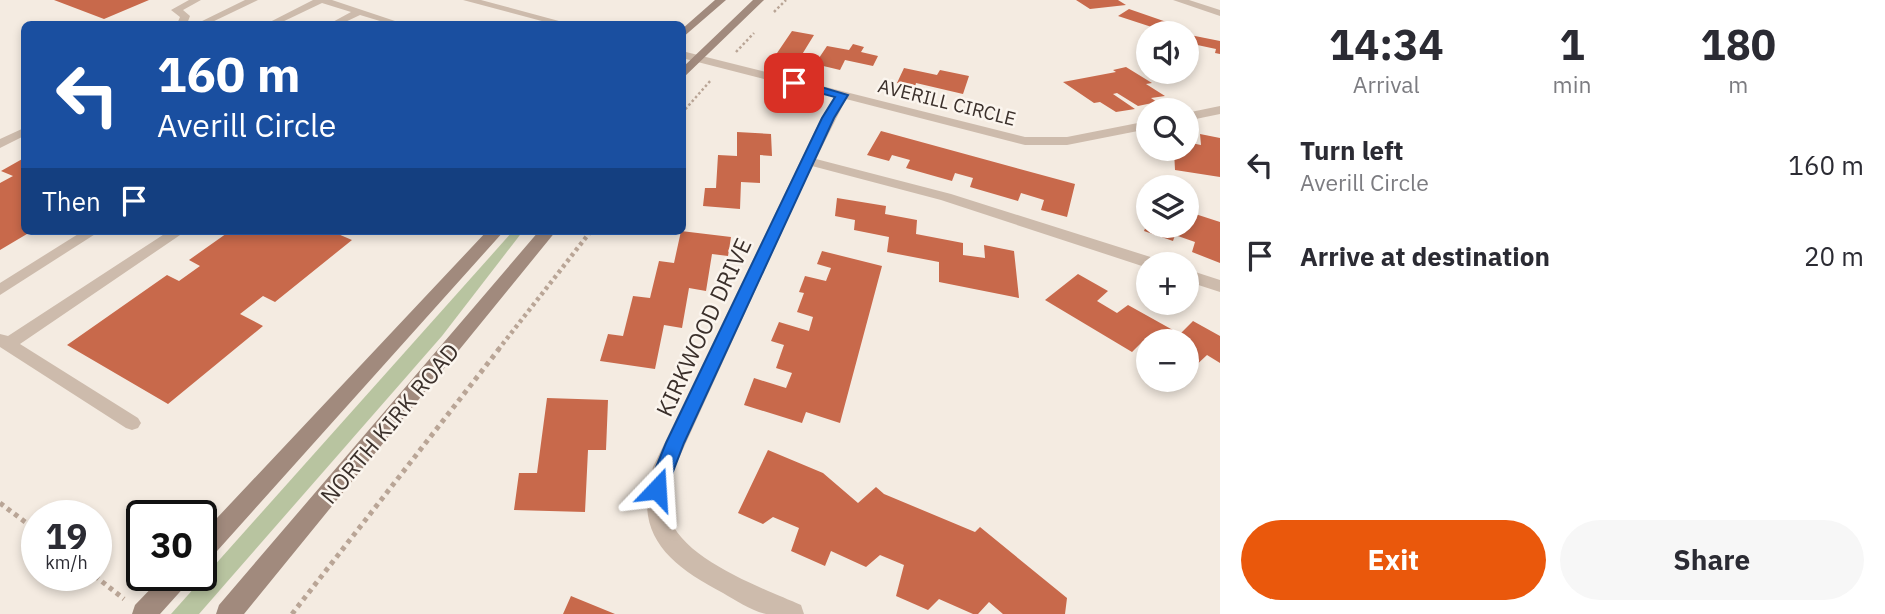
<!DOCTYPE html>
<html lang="en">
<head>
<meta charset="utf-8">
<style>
	body { margin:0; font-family:"IBM Plex Sans",sans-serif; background:#f7f7f7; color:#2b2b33; height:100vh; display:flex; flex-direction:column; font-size:26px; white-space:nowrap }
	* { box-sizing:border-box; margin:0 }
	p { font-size:23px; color:#7c7c81 }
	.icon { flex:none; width:38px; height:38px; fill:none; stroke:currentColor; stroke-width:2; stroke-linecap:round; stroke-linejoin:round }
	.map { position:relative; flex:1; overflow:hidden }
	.side { display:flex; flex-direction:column; background:#fff; width:665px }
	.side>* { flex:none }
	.guide { position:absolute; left:21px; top:21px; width:665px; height:214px; border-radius:10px; box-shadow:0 4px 10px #0003; background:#1a4fa0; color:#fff; overflow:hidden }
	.controls { position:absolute; left:1136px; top:21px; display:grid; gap:14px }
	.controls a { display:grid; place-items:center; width:63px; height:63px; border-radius:50%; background:#fff; box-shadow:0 4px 10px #0003; font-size:35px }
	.speed { position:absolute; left:21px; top:500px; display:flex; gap:14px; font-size:35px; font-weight:700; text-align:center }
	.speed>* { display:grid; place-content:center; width:91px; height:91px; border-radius:50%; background:#fff; box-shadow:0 4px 10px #0003; line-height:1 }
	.speed small { font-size:18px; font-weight:400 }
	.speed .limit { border:4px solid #111; border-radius:10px; background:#fff; color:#111 }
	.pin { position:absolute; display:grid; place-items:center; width:60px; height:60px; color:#fff; margin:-30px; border-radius:14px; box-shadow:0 4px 10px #0006 }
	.me { position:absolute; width:77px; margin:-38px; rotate:20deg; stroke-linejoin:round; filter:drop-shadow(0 0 5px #0008) }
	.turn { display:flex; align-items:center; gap:24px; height:147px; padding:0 21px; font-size:32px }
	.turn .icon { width:91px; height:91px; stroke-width:2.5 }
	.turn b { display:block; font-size:49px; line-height:60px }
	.then { display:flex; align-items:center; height:66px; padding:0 21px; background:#0003; gap:14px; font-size:26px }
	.eta { display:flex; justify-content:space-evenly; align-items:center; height:119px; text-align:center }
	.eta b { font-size:42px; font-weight:800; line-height:49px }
	.primary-button { display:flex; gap:14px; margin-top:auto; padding:14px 21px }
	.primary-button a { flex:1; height:80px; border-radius:42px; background:#ea580c; color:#fff; font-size:28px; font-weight:800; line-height:80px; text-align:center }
	.primary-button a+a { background:#f7f7f7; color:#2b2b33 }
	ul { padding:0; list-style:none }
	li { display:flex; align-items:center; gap:21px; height:91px; padding:0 21px }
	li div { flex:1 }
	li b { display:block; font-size:26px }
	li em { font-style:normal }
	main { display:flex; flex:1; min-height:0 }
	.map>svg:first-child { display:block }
	.green { fill:#b8c4a0 }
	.building { fill:#c8694b }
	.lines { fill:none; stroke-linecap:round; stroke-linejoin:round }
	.path-far2 { stroke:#b9a596; stroke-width:2.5; stroke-dasharray:2.5 2.5; stroke-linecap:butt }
	.path-far1 { stroke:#b9a596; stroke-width:4.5; stroke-dasharray:3.5 3.5; stroke-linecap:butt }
	.path { stroke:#b9a596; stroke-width:5; stroke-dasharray:4.5 4.5; stroke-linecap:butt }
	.service { fill:#cdbbac; fill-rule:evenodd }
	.minor { fill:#cdbbac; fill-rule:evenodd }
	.secondary { fill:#a18a7d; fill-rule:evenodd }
	.route { fill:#1a73e8; stroke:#114b97; stroke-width:2 }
	.labels { text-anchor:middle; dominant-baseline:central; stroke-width:5; stroke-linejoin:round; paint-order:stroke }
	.far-street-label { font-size:19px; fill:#3b302b; stroke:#fbf5ee }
	.street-label { font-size:23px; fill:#3b302b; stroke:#fbf5ee }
</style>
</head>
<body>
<main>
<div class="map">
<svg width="1220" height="614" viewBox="0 0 1220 614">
	<rect width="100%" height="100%" fill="#f4ebe1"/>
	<path class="green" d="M513 231H523L442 336 199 614H171Z"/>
	<path class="building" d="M54 0H149L104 19Z
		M1076 0H1118L1126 5 1090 9Z
		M1129 9 1181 27 1170 33 1118 16Z
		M792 31 814 35 798 61 775 56Z
		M1190 35 1220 41V54L1215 53 1216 49 1188 43Z
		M853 44 864 47 861 52 878 56 873 66 845 60 840 70 815 64 827 46 849 50Z
		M1126 67 1152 83 1146 84 1165 96 1151 98 1157 102 1138 106 1117 93 1113 94 1135 109 1116 112 1100 102 1094 103 1063 82 1116 72 1113 70Z
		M904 68 937 75 940 70 969 76 963 94 916 83 915 87 897 83Z
		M881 131 1075 184 1067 217 1041 210 1044 200 1021 193 1018 201 970 187 973 178 955 173 952 181 906 168 910 160 892 155 889 161 867 155Z
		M737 132 771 134 772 156 760 155V183L741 182 740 209 703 206 705 188H716L718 155 737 156Z
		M1200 134 1220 138V177L1175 170 1174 150 1183 152 1182 149H1186V142L1201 145Z
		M24 158V231H32L0 250V183L13 176 1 171Z
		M837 198 886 206 885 214 917 220 916 234 963 243V255L985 258 984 245 1014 251 1019 298 939 282V262L887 252 889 237 854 230 855 220 835 216Z
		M1186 211 1220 222V263L1192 252 1195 242 1175 235 1173 241 1144 231 1148 221V226H1186Z
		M230 231H331L352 240 275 302 263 296 240 314 263 326 168 404 67 345 167 275 179 281 200 266 189 260Z
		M681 231 731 237 728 256 712 254 706 291 689 288 682 328 664 325 655 369 600 361 608 334 623 336 633 296 650 298 659 261 674 263Z
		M822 251 882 266 840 423 806 412 802 423 744 405 754 378 786 388 792 373 776 368 784 345 771 341 779 322 809 331 813 317 797 312 804 293 799 292 805 276 826 281 831 268 817 264Z
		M1078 274 1108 291 1097 301 1117 313 1128 305 1180 334 1193 321 1220 336V363L1207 355 1191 370 1186 367V341H1148V344L1143 341 1132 352 1045 300Z
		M547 398 608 400 606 450H588L585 512 514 510 519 473H537Z
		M768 450 823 473 858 503 876 487 884 494 975 532 980 527 1067 598 1065 614H1003L989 602 978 614H973L939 599 928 610 896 596 904 565 880 555 866 567 831 551 825 566 791 551 799 528 773 517 763 524 738 513Z
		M571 596 615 614H563Z"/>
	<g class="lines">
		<path class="path-far2" d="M774 12 786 0
			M736 52 754 33
			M682 113 711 80"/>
		<path class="path-far1" d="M498 350 591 231"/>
		<path class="path" d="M0 503 37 531
			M95 576 124 599
			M292 614 499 349"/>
		<path class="service" d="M189 0H201L183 10 190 16 187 24H177L180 17 171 10Z
			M245 0H258L208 24H196Z
			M313 0H332L404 24H390L360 15 341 24H329L351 12 322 3 278 24H266Z
			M24 128V136L0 148V139Z
			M83 231H100L0 295V283Z
			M169 231H186L20 344 138 418 141 423 138 428 132 430 126 428 0 347V334L8 336Z"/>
		<path class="minor" d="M463 0H481L570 24H553Z
			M1173 0H1189L1220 10V16Z
			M682 51 1025 137H1067L1148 121V129L1067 145H1025L846 99 816 159 951 194 1160 260 1162 264H1148V268L941 200 812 166 675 467C670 482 665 499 669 515 680 559 763 588 801 605L804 614C792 614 778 614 766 614 752 611 735 600 723 593 668 564 632 534 653 467L821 118 835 97 682 58Z
			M1220 106V114L1186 121V113Z
			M1186 269 1220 280V292L1186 281Z"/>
		<path class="secondary" d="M715 0H726L682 38V29Z
			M753 0H764L682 79V68Z
			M487 231H504L209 560 201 563V535Z
			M539 231H556L244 614H216L219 605Z
			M163 576H191L187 584 160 614H132L135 605Z"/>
	</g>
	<path class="route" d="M794 79 848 95 834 118 684 443 664 495 657 498 650 495 647 489 666 443 822 118 835 97 790 85 789 83Z"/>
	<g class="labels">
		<g class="far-street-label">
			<text transform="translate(947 102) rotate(14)">AVERILL CIRCLE</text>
		</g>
		<g class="street-label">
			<text transform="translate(703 327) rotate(-65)">KIRKWOOD DRIVE</text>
			<text transform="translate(389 423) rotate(-50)">NORTH KIRK ROAD</text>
		</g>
	</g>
</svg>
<div class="controls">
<a><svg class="icon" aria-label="sound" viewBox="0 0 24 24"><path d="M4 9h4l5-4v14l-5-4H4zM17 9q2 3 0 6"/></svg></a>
<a><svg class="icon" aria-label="search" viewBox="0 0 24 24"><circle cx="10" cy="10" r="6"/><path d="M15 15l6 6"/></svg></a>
<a><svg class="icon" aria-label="layers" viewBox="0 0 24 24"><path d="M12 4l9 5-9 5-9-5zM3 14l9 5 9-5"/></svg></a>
<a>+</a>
<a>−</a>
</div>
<div class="speed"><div>19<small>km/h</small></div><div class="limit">30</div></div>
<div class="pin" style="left:794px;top:83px;background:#d93025"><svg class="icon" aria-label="arrive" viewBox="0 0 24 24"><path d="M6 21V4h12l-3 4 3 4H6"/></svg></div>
<svg class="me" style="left:657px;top:489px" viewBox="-20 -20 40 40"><path d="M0-17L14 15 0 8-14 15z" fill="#1a73e8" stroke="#fff" stroke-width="4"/></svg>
<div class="guide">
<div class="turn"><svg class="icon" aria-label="left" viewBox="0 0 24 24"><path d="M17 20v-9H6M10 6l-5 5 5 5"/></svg><div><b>160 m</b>Averill Circle</div></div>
<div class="then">Then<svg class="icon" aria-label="arrive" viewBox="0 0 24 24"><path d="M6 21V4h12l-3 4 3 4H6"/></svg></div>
</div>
</div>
<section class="side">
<div class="eta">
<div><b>14:34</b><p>Arrival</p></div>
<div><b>1</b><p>min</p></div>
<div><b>180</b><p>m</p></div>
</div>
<ul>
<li><svg class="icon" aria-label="left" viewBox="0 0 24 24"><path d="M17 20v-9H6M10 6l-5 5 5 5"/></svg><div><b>Turn left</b><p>Averill Circle</p></div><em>160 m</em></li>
<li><svg class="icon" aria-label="arrive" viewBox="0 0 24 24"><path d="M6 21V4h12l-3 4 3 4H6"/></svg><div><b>Arrive at destination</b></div><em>20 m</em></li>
</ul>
<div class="primary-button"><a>Exit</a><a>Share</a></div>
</section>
</main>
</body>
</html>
